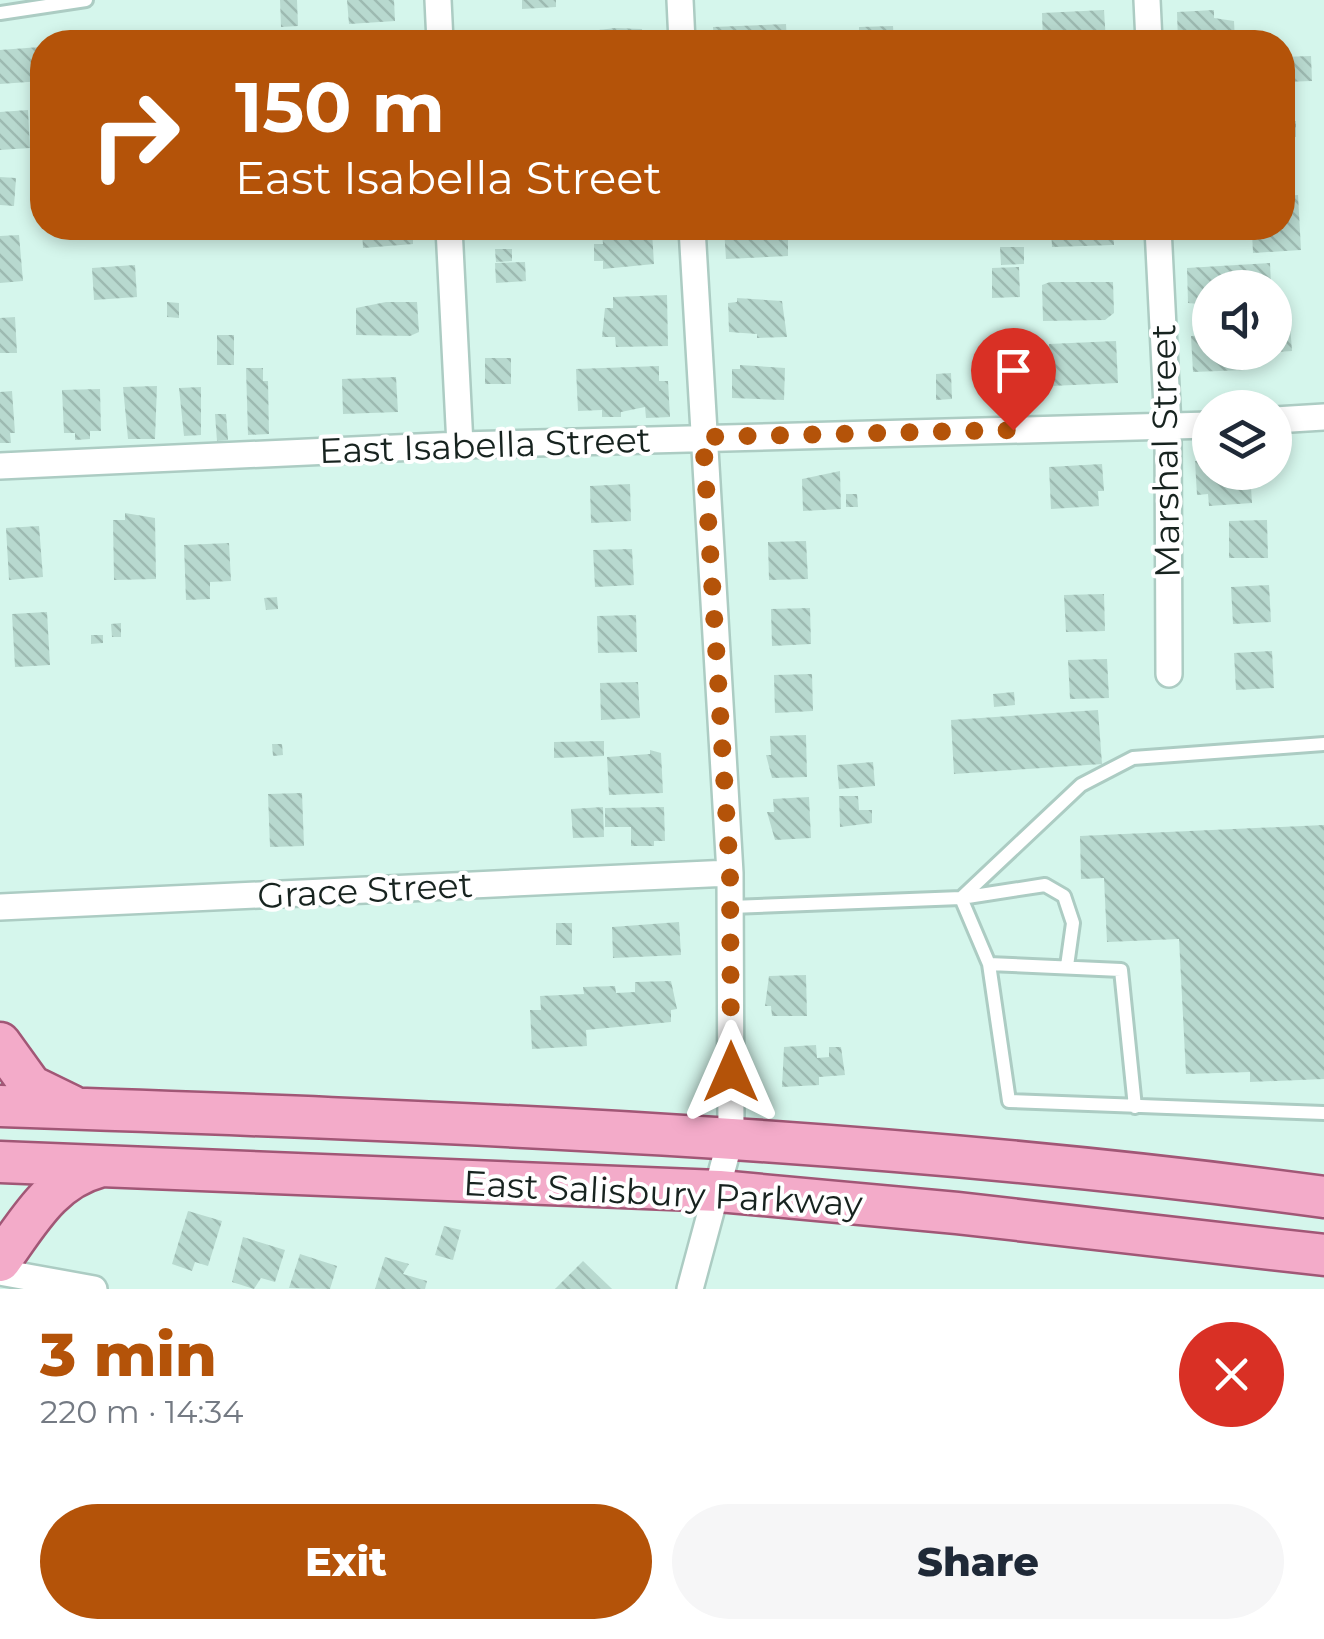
<!DOCTYPE html>
<html lang="en">
<head>
<meta charset="utf-8">
<style>
	body { margin:0; font-family:Montserrat,sans-serif; background:#f6f6f7; color:#1f2937; height:100vh; display:flex; flex-direction:column; font-size:38px; white-space:nowrap }
	* { box-sizing:border-box; margin:0 }
	p { font-size:32px; color:#747a83 }
	.icon { flex:none; width:55px; height:55px; fill:none; stroke:currentColor; stroke-width:2; stroke-linecap:round; stroke-linejoin:round }
	.map { position:relative; height:1289px; overflow:hidden }
	.sheet { display:flex; flex-direction:column; background:#fff; flex:1 }
	.sheet>* { flex:none }
	.banner { position:absolute; left:30px; top:30px; width:1265px; height:210px; border-radius:40px; box-shadow:0 5px 15px #0003; background:#b45309; color:#fff; overflow:hidden }
	.buttons { position:absolute; left:1192px; top:270px; display:grid; gap:20px }
	.buttons a { display:grid; place-items:center; width:100px; height:100px; border-radius:50%; background:#fff; box-shadow:0 5px 15px #0003; font-size:50px }
	.pin { position:absolute; display:grid; place-items:center; width:85px; height:85px; color:#fff; margin:-102px -42px; border-radius:50% 50% 50% 0; rotate:-45deg; box-shadow:0 0 10px #0007 }
	.pin .icon { rotate:45deg }
	.me { position:absolute; width:110px; margin:-55px; rotate:0deg; stroke-linejoin:round; filter:drop-shadow(0 0 8px #0008) }
	.turn { display:flex; align-items:center; gap:35px; height:210px; padding:0 40px; font-size:45px }
	.turn .icon { width:130px; height:130px; stroke-width:2.5 }
	.turn b { display:block; font-size:70px; line-height:85px }
	.round { display:grid; place-items:center; flex:none; width:105px; height:105px; border-radius:52px; background:#f6f6f7 }
	.overview { display:flex; align-items:center; justify-content:space-between; height:170px; padding:0 40px }
	h1 { font-size:60px; font-weight:800; line-height:75px; color:#b45309 }
	.button { display:flex; gap:20px; margin-top:auto; padding:20px 40px }
	.button a { flex:1; height:115px; border-radius:60px; background:#b45309; color:#fff; font-size:40px; font-weight:800; line-height:115px; text-align:center }
	.button a+a { background:#f6f6f7; color:#1f2937 }
	.map>svg:first-child { display:block }
	.building { fill:url(#building-back-hatch) }
	.lines { fill:none; stroke-linecap:round; stroke-linejoin:round }
	.lane-casing { stroke:#acccc3; stroke-width:18 }
	.street-casing { stroke:#acccc3; stroke-width:30 }
	.primary-casing { stroke:#a15776; stroke-width:45 }
	.lane { stroke:#fff; stroke-width:12 }
	.street { stroke:#fff; stroke-width:25 }
	.primary { stroke:#f3abc9; stroke-width:40 }
	.route { stroke:#b45309; stroke-width:18; stroke-dasharray:0 32.4 }
	.labels { text-anchor:middle; dominant-baseline:central; stroke-width:8; stroke-linejoin:round; paint-order:stroke }
	.street-label { font-size:35px; fill:#17231f; stroke:#fff }
</style>
</head>
<body>
<div class="map">
<svg width="1324" height="1289" viewBox="0 0 1324 1289">
	<defs>
		<pattern id="building-back-hatch" width="6" height="6" patternUnits="userSpaceOnUse" patternTransform="scale(2.5)"><rect width="6" height="6" fill="#b8d9cf"/><path d="M-1 5l2 2M0 0l6 6M5-1l2 2" fill="none" stroke="#9dbab1"/></pattern>
	</defs>
	<rect width="100%" height="100%" fill="#d5f6ec"/>
	<path class="building" d="M280 0H297L298 26 281 27Z
		M347 0H394L395 21 349 24Z
		M522 0H556V7L522 9Z
		M1104 10 1106 42H1043L1042 13Z
		M1214 10V18L1234 21 1235 42H1178L1177 12Z
		M786 24 787 42H714L713 27Z
		M893 26 894 42H859V27Z
		M615 28 642 29 643 42H576L575 33Z
		M148 34V39L160 38V42H110L109 37Z
		M40 47 42 81 0 84V50Z
		M1311 56 1312 81 1282 82V57Z
		M28 110 30 148 0 150V112Z
		M1282 121H1296V137H1282Z
		M0 177 16 178 14 206 0 205Z
		M1298 195 1301 250 1253 253 1252 232 1197 235V228H1282V196Z
		M362 228H413V244L363 248Z
		M724 228H778L779 238H788V256L726 259Z
		M1051 228H1113L1114 245 1052 247Z
		M642 230 652 232 654 264 603 269V261H594V244H603L602 232Z
		M19 235 23 281 0 283V236Z
		M1000 247H1024V264L1001 265Z
		M495 249H512V261L496 262Z
		M525 262 526 281 496 283 495 263Z
		M1270 263 1271 283 1210 288V305L1188 303 1187 268Z
		M135 265 137 297 94 300 92 268Z
		M1019 267 1020 297 992 298V268Z
		M1050 282H1113L1114 313 1105 320 1043 321 1042 285Z
		M667 295 668 346 616 347 615 337H602L605 308H613V297Z
		M737 298 782 301 787 337 757 338V334L729 332 728 303 737 302Z
		M167 302 179 303V318L167 317Z
		M386 302H417L419 332 410 336 356 335V308Z
		M15 317 17 353H0V318Z
		M1290 324 1292 351 1275 352V325Z
		M217 335H234V365H217Z
		M1210 335V352H1255L1256 364 1245 365V370L1193 372 1191 336Z
		M1116 341 1118 383 1051 386 1049 344Z
		M485 358H511V384H485Z
		M740 365 785 368 784 400 732 398V369H740Z
		M659 366V381H668L670 417 646 418 645 407 621 412V417H602V410L578 411 576 369Z
		M246 368H263V381H268L269 434 248 435Z
		M951 373 952 399 936 400V374Z
		M396 377 398 412 343 414 342 379Z
		M157 386 155 439H128L123 387Z
		M201 387V435L184 436 179 388Z
		M100 389 101 431H90V439L75 440V433H64L62 390Z
		M12 391 15 433H10L11 443H0V392Z
		M215 414H226L228 440 217 441Z
		M1205 448H1210V472H1250L1252 503 1209 506 1208 494 1197 495 1195 461 1206 460Z
		M1102 464 1104 491H1098L1099 506 1051 509 1049 467Z
		M840 471 841 509 803 511 802 479Z
		M630 484 631 521 591 523 590 486Z
		M846 494H857L858 507H846Z
		M125 513 155 518 156 579 114 580 113 520H125Z
		M1267 520 1268 558H1229V521Z
		M39 526 43 577 9 580 6 528Z
		M806 541 808 579 769 580 768 542Z
		M229 543 231 581 210 582V599L186 600 184 545Z
		M632 549 634 585 595 587 593 550Z
		M1269 585 1271 622 1233 624 1231 587Z
		M1104 594 1105 631 1066 632 1064 595Z
		M277 597 278 609 266 610 264 598Z
		M810 608 811 644 772 646 771 609Z
		M47 612 50 665 15 667 12 614Z
		M636 615 637 652 598 653 597 616Z
		M121 623V637H112L111 624Z
		M91 635H103V643L91 644Z
		M1272 651 1274 688 1236 690 1234 653Z
		M1107 659 1109 698 1070 699 1068 660Z
		M812 674 813 711 775 713 774 675Z
		M638 682 640 718 601 720 600 683Z
		M1014 692 1015 705 994 707 993 694Z
		M1098 710 1102 764 954 774 951 720Z
		M806 735 807 777 772 778 766 755H771L770 736Z
		M604 741V756L554 758V742Z
		M272 744H282L283 755 273 756Z
		M650 750 661 753 663 793 609 795 607 757 650 754Z
		M873 762 875 786 839 789 837 765Z
		M302 793 304 846 270 847 268 794Z
		M839 796H858L859 810H872V823L840 827Z
		M809 797 811 838 775 840 767 812H774L773 799Z
		M603 807 604 837 573 838 571 809Z
		M664 807 665 841H654V846H631V827H605V808Z
		M1324 825V1079L1250 1082V1072L1186 1074 1179 939 1107 942 1104 878 1081 879 1080 836Z
		M679 922 681 955 613 958 612 927Z
		M556 923H572V945H556Z
		M806 975 807 1016H772L771 1006H765L769 976Z
		M671 981 677 1009 671 1010V1022L586 1030 587 1046 532 1049 530 1010H541L540 996 584 994 583 987 615 986 616 993 635 992V982Z
		M816 1045 817 1058 829 1057V1047H841L845 1075 819 1077V1085L782 1087 784 1047Z
		M188 1211 222 1221 208 1266 195 1262 192 1271 172 1264Z
		M444 1226 461 1230 453 1260 435 1255Z
		M243 1237 285 1250 275 1282 261 1278 254 1289 232 1282Z
		M300 1254 337 1266 330 1289 289 1288Z
		M385 1257 409 1264 403 1274 427 1281 425 1289H375Z
		M583 1261 612 1289H555Z"/>
	<g class="lines">
		<g class="lane-casing">
			<path id="lane" d="M0 13 86 0
				M961 898 989 964 1009 1101 1324 1113
				M961 898 1081 785 1133 758 1324 744
				M731 907 961 898 1045 885 1064 896 1073 923 1067 966
				M989 964 1121 970 1135 1107"/>
		</g>
		<g class="street-casing">
			<path id="street" d="M438 0 440 42
				M680 0 682 42
				M1147 0 1149 42
				M449 228 460 445
				M1158 228 1168 427 1169 674
				M1275 420 1324 417
				M0 466 460 445 1210 425
				M0 907 730 873
				M0 1272 94 1289
				M690 1289 731 1137 730 873 692 228"/>
		</g>
		<g class="primary-casing">
			<path id="primary" d="M0 1043 31 1086 72 1106
				M0 1106C442 1121 885 1137 1324 1197
				M0 1162 719 1191 957 1213 1324 1255
				M0 1261C28 1223 50 1180 99 1167"/>
		</g>
		<use href="#lane" class="lane"/>
		<use href="#street" class="street"/>
		<use href="#primary" class="primary"/>
	</g>
	<g class="lines">
		<path class="route" d="M731 1072 730 873 703 437 1013 430"/>
	</g>
	<g class="labels">
		<g class="street-label">
			<text transform="translate(485 445) rotate(-2)">East Isabella Street</text>
			<text transform="translate(1165 451) rotate(-91)">Marshal Street</text>
			<text transform="translate(365 890) rotate(-3)">Grace Street</text>
			<text transform="translate(663 1193) rotate(3)">East Salisbury Parkway</text>
		</g>
	</g>
</svg>
<div class="buttons">
<a><svg class="icon" aria-label="sound" viewBox="0 0 24 24"><path d="M4 9h4l5-4v14l-5-4H4zM17 9q2 3 0 6"/></svg></a>
<a><svg class="icon" aria-label="layers" viewBox="0 0 24 24"><path d="M12 4l9 5-9 5-9-5zM3 14l9 5 9-5"/></svg></a>
</div>
<div class="pin" style="left:1013px;top:430px;background:#d93025"><svg class="icon" aria-label="arrive" viewBox="0 0 24 24"><path d="M6 21V4h12l-3 4 3 4H6"/></svg></div>
<svg class="me" style="left:731px;top:1072px" viewBox="-20 -20 40 40"><path d="M0-17L14 15 0 8-14 15z" fill="#b45309" stroke="#fff" stroke-width="4"/></svg>
<div class="banner">
<div class="turn"><svg class="icon" aria-label="right" viewBox="0 0 24 24"><path d="M7 20v-9h11M14 6l5 5-5 5"/></svg><div><b>150 m</b>East Isabella Street</div></div>
</div>
</div>
<section class="sheet">
<div class="overview"><div><h1>3 min</h1><p>220 m · 14:34</p></div><a class="round" style="background:#d93025;color:#fff"><svg class="icon" aria-label="close" viewBox="0 0 24 24"><path d="M6 6l12 12M18 6L6 18"/></svg></a></div>
<div class="button"><a>Exit</a><a>Share</a></div>
</section>
</body>
</html>
